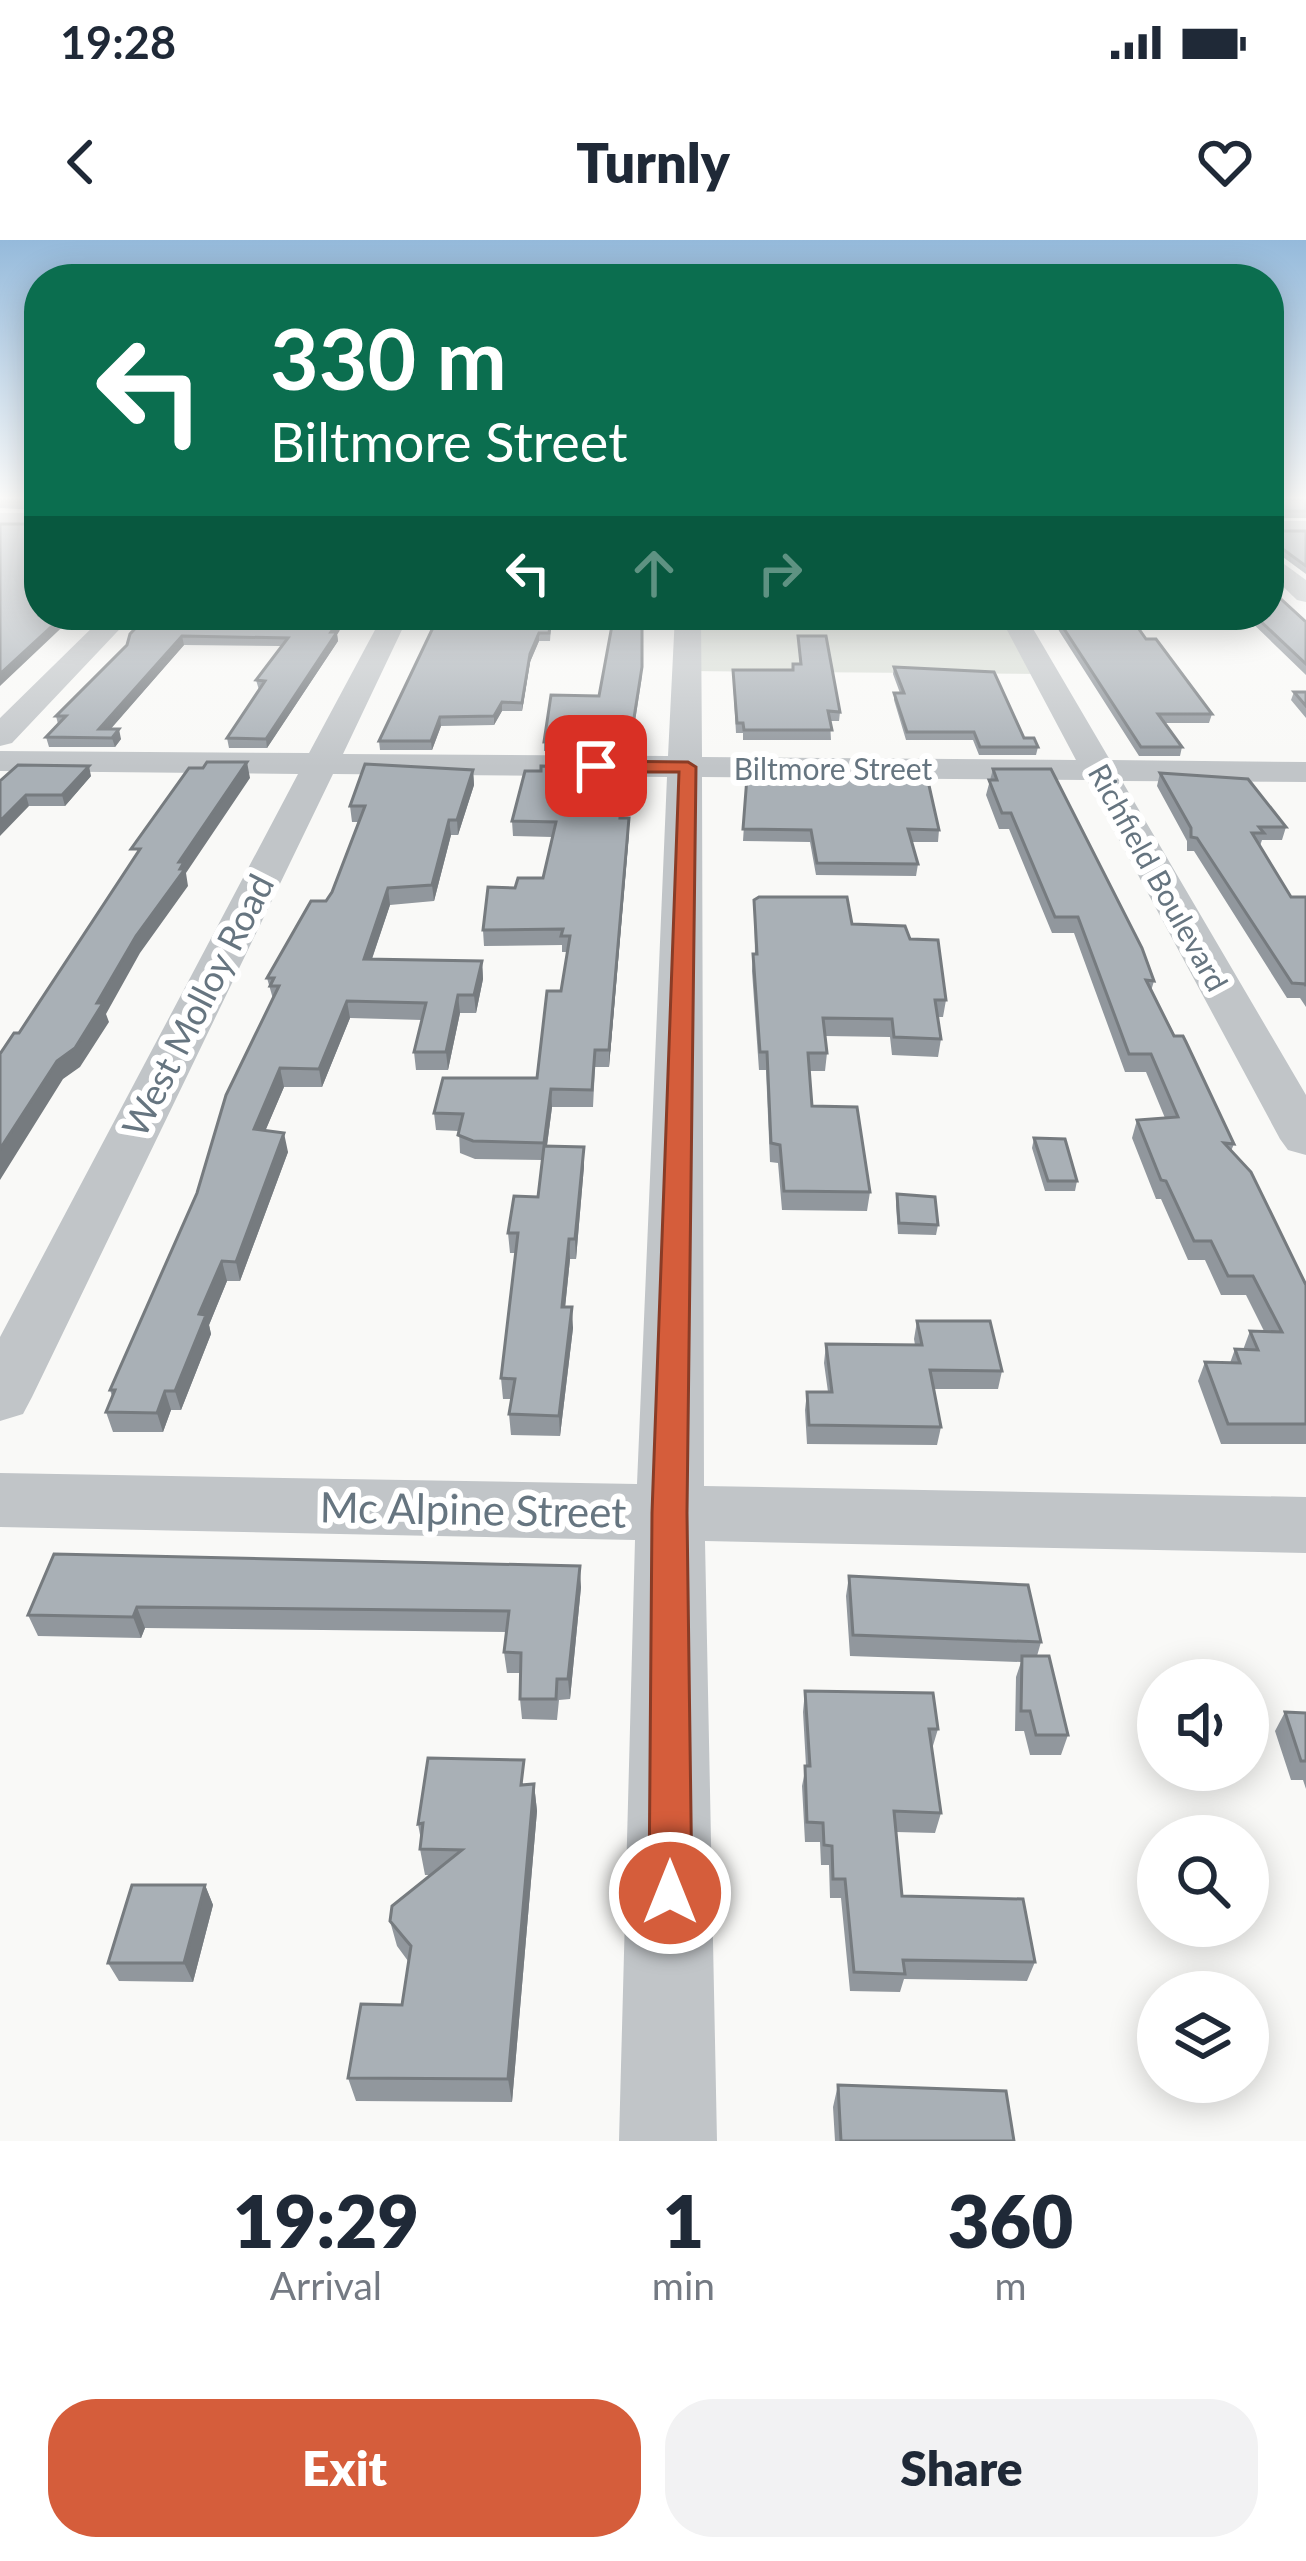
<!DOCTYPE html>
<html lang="en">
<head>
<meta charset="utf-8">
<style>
	body { margin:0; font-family:Lato,sans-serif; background:#f2f2f3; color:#1f2937; height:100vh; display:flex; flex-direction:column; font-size:45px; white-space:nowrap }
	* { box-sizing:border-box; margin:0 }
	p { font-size:39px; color:#747a83 }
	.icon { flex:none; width:66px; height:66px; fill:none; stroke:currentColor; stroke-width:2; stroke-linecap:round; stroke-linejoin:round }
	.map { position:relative; height:1901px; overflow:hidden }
	.sheet { display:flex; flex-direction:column; background:#fff; flex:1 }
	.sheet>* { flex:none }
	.guide { position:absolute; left:24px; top:24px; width:1260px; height:366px; border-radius:48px; box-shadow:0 6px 30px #0003; background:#0b6e4f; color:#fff; overflow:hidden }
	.tools { position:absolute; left:1137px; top:1419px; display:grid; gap:24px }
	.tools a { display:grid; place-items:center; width:132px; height:132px; border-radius:50%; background:#fff; box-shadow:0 6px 30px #0003; font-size:60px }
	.pin { position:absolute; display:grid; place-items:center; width:102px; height:102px; color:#fff; margin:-51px; border-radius:24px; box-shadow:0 6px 18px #0006 }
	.me { position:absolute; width:132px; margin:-66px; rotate:0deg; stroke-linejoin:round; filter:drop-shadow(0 0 9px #0008) }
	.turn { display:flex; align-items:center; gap:42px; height:252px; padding:0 48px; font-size:54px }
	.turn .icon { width:156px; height:156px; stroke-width:2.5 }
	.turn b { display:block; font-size:84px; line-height:102px }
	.lanes { display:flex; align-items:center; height:114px; padding:0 48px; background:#0003; justify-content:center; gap:60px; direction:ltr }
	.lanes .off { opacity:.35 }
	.eta { display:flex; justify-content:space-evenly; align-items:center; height:204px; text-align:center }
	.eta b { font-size:72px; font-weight:800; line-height:84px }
	.action { display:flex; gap:24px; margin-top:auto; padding:24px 48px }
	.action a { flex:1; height:138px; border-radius:48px; background:#d55d3b; color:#fff; font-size:48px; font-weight:800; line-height:138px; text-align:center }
	.action a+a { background:#f2f2f3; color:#1f2937 }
	.status { display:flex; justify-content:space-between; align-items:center; height:84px; padding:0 60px; background:#fff; direction:ltr }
	.status svg { height:33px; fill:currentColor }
	header { display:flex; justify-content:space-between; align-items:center; height:156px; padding:0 48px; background:#fff; font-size:54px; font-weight:800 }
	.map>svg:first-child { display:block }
	.green { fill:#d9ded7 }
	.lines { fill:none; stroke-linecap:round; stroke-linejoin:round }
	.minor { fill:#c1c5c8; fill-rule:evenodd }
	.wall { fill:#91979d }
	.shaded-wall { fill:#767b7f }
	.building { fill:#a9b0b6; stroke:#767b7f; stroke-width:3 }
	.route { fill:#d55d3b; stroke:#8a3c26; stroke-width:3 }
	.labels { text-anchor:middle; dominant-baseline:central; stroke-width:12; stroke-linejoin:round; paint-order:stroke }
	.far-street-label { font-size:30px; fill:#667580; stroke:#fff }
	.street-label { font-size:36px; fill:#667580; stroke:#fff }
	.near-street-label { font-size:42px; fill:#667580; stroke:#fff }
</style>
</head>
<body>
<div class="status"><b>19:28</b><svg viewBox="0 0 49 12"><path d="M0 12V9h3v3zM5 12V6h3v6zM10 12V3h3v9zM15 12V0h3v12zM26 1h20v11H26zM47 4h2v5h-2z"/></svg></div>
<header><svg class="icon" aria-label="back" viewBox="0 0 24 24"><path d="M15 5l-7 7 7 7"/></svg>Turnly<svg class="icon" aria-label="heart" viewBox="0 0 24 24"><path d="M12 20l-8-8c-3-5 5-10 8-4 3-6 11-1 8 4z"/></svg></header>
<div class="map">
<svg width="1306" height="1901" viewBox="0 0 1306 1901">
	<rect width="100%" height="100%" fill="#f9f9f7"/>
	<path class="green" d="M688 375H1012L1045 434 687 431Z"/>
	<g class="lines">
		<path class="minor" d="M0 273H39V287H0Z
			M1269 281H1306V295H1269Z
			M1269 313 1306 340V362L1297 360 1269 333Z
			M105 375H133L12 503 0 506V478Z
			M383 375H409L343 514 668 516 675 375H701L702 517 1076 520 999 375H1025L1110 520 1306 522V542L1122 541 1306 855V915L1288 910 1280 899 1087 540 702 537 704 1246 1306 1257V1313L705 1301 717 1901H619L635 1300 0 1287V1233L637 1244 667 537 333 534 32 1157 23 1174 0 1181V1097L298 534 0 531V511L309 513Z"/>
	</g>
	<path class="wall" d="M0 260H39V270L0 268Z
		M1269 260H1306V278H1269Z
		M1269 291H1306V334L1272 309Z
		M148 375 337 394 338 401 267 508H229L227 498 259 450 256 440 281 406 184 405 110 489 121 499 115 507H49L46 497 58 484 56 476 127 405Z
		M439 375H642V436L631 507 544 511V502L599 456 611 388 551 387 550 401H539L530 422 522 471H502L494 485 441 486 432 510H380L379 501Z
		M1053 375H1107L1114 385 1146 399 1212 474 1209 483H1164L1182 507 1180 516H1139L1054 383Z
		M1244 375H1269L1306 382V435Z
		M798 396 840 472 839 481H830L831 500H743V493H736L733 439 793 430 800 424Z
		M894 427 1024 498 1038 507 1036 515H979L973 500H906L894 460V453H900L893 434Z
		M1294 452H1306V478L1291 460Z
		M576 527 577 541 573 555 622 578 629 593 609 827H595L593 867H552L547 906 584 926 576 1019H570L565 1067 573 1088 560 1196 511 1195 509 1174 512 1159H503L501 1138 515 1013H510L508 993 538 957 542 920 475 919 460 913 459 891 436 890 434 873 537 838 561 751 567 712H562V705L484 706 483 690 515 648 543 638 552 597 513 596 512 581 541 531Z
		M993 529 1154 741 1151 751 1234 904 1231 911 1306 1045V1204H1221L1198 1141 1205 1122 1230 1123 1235 1109 1243 1110 1250 1091H1264L1246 1055H1221L1205 1020H1188L1161 959H1156L1132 898 1137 880 1165 878 1146 832H1125L1074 693H1052L1009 589H999L986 555Z
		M473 530 474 545 458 595H451L434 661 390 665 372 719 482 721 483 739 476 773H460L448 830H416L414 812 422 780 350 778 322 847H284L265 891 288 912 240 1041H227L209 1085 211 1094 181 1170H171L163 1192H113L106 1172 112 1156 110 1150 197 953 273 759 267 738 332 652 359 582H352L350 566Z
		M1160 533 1286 587 1282 600H1262L1260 606 1291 657H1306V767L1300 758H1287L1194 611H1187V601L1157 546Z
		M91 536 65 566H29L0 541Z
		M747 537 939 590 938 602H911L918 624 916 636 816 635 810 602 743 601Z
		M754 660 910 699 946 760 943 777H937L941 799 938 817 892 815 890 797 825 796 827 813 825 831H810L812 866 870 952 867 971 782 970 778 923 770 922 766 830H759L752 731 753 714H755Z
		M1034 898 1077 941 1075 951H1045L1032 908Z
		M897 954 938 985 936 995 898 994 896 965Z
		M917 1081 1002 1131 998 1149H934L941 1187 937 1205 807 1204 805 1170 807 1152H828L824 1123 826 1104 915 1105 914 1099Z
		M54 1314 581 1347 570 1459 559 1460 557 1480 522 1479 520 1459 521 1433H507L504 1412 507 1392 145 1388 141 1398 38 1396 28 1375Z
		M849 1336 1041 1402 1037 1416 1068 1495 1061 1515H1030L1024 1491H1015L1016 1437 1021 1422 850 1416 846 1356Z
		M805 1451 938 1489 932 1509 941 1573 935 1593 896 1592 902 1656 1035 1722 1027 1741 904 1739 900 1752 850 1751 841 1658H830L829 1625H821L820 1602H805L802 1546 806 1526 803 1472Z
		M1285 1472 1306 1473V1549L1303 1540H1291L1275 1491Z
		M534 1544 537 1571 512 1862 356 1861 348 1838 402 1765 408 1721 397 1706 390 1681 431 1635H425L420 1609 421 1600 418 1584 526 1545Z
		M205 1645 213 1665 193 1742 119 1741 108 1723Z
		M838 1845 1014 1901H835L833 1867Z"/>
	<path class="shaded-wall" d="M64 375H75L0 446V434Z
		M343 375H350L337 394 338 401 267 508 266 499Z
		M539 393V401L530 422 522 471V463L530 414Z
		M182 396 184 405 102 499 99 489Z
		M502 462V471L494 485V476Z
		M440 477 441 486 432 510 431 501Z
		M119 489 121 499 115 507 112 498Z
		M247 522 250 538 186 633 188 646 140 713 106 774 109 782 80 827 63 839 0 940V909L57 821 179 622Z
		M89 526 91 536 65 566 62 555Z
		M576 527 577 541 570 569 569 555Z
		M473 530 474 545 458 595 457 580Z
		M26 555 29 566 0 596V581Z
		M629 578V593L609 827V810Z
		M449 580 451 595 434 661 432 645Z
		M388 648 390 665 366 736 364 719Z
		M482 721 483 739 476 773 474 755Z
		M458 755 460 773 448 830 446 812Z
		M347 761 350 778 322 847 319 829Z
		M280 828 284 847 258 908 254 889Z
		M551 849 552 867 545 920 544 903Z
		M284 893 288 912 240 1041 236 1022Z
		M584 907V926L576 1019 575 999Z
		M569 999 570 1019 563 1088 562 1067Z
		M222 1021 227 1041 209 1085 211 1094 181 1170 175 1151 199 1074Z
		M572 1067 573 1088 560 1196 559 1176Z
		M165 1151 171 1170 163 1192 157 1173Z
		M580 1326 581 1347 570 1459 568 1439Z
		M137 1367 145 1388 141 1398 133 1377Z
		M534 1544 537 1571 512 1862 508 1839Z
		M205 1645 213 1665 193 1742 184 1723Z"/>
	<path class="building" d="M0 260H39V263L0 261Z
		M1269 260H1306V271H1269Z
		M39 282V375H64L0 434V284H37Z
		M1269 291H1306V326L1273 302 1269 303Z
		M1269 348 1306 382V424L1254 375H1269Z
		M148 375H343L331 392H337L266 499 227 498 265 441 256 440 288 398 182 396 99 489H119L112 498 46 497 66 476H56L127 405 130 394Z
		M439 375H642V427L631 497 544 502 551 455 599 456 613 380 551 379 549 393H539L530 414 522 463 502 462 494 476 440 477 431 501H379Z
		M1055 375H1107L1114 385H1136L1146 399H1156L1212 474H1158L1182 507H1141Z
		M798 396H826L840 472 828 471 832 490H744L743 483H737L733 430H793V424H801Z
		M894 427 994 432 1024 498H1034L1038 507H980L974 492H907L894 453H904Z
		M1294 452H1306V466Z
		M207 522H247L179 622H184L180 629H185L136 696 97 763H103L75 808 57 821 0 909V814L14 793H19L140 609H131L189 528H203Z
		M365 524 473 530 457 580H449L432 645 388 648 364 719 482 721 474 755H458L446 812H414L426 763 347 761 319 829 280 828 254 889 284 893 236 1022 222 1021 199 1074 206 1075 175 1151H165L157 1173 106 1172 115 1150H110L197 953 226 855 279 746H270L274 738H267L311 661H326L332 652 365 566H350Z
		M18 525 89 526 62 555H26L0 581V541Z
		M541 526 576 527 569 555H622L620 578H629L609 810H595L592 850 551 849 544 903 473 901 458 895 463 874 434 873 443 838H537L547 751H561L570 696H561L563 689 483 690 488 647 515 648 518 638H543L556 582 512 581 525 531H541Z
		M993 529H1051L1142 708 1154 741 1146 740 1174 796H1183L1186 802 1234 904 1224 903 1251 932 1306 1045V1184H1228L1205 1122 1240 1123 1235 1109 1258 1110 1250 1091 1282 1092 1253 1036H1228L1211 1001H1194L1166 941 1161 940 1137 880 1178 877 1151 814H1129L1078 677H1055L1011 573H1002L989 540H997Z
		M1160 533 1248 539 1286 587H1259L1264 593H1252L1291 657H1306V746L1305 744 1292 743 1197 598 1191 597V588Z
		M747 537 928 541 939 590 908 589 918 624 817 623 811 590 743 589Z
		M759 657H847L852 684 905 686 910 699 938 700 946 760H935L941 799 894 797 892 779 823 778 827 813H808L812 866 857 867 870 952 784 951 780 905 771 903 767 812H760L753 714H757L754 660Z
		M1034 898 1065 899 1077 941H1048Z
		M544 906 584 907 575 999H569L562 1067H572L559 1176 509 1174 515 1139 501 1138 518 993H508L514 956 538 957Z
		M897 954 935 957 938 985 899 983Z
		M917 1081H990L1002 1131 930 1130 941 1187 809 1185 807 1152H832L826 1104 922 1105Z
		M54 1314 580 1326 568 1439H557L556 1459H520L521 1413 504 1412 509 1371 137 1367 133 1377 28 1375Z
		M849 1336 1028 1345 1041 1402 853 1395Z
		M1022 1416H1049L1068 1495H1036L1030 1471H1021Z
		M805 1451 933 1453 938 1489H929L941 1573 894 1571 902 1656 1023 1659 1035 1722 903 1720 905 1734 854 1732 845 1639H833L832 1606 824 1605 823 1583 807 1582 805 1526H810Z
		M1285 1472 1306 1473V1521H1301Z
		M428 1518 524 1520 521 1545 534 1544 508 1839 348 1838 361 1764 402 1765 411 1706 390 1681 392 1666 462 1610 420 1609 423 1583 418 1584Z
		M132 1645H205L184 1723H108Z
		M838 1845 1006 1851 1014 1901H841Z"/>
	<linearGradient id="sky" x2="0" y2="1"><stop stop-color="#95badb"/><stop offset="0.49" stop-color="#fcfcfb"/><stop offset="1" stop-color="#fcfcfb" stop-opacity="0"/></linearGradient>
	<rect width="1306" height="527" fill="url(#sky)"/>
	<path class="route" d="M688 522 696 527 687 1273 692 1653 686 1668 670 1675 655 1668 649 1653 652 1273 679 532H596L587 526 596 521Z"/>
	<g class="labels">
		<g class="far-street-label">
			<text x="833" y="528">Biltmore Street</text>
			<text transform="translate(1159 637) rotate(61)">Richfield Boulevard</text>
		</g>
		<g class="street-label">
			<text transform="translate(197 765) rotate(-63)">West Molloy Road</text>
		</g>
		<g class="near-street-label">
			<text transform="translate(473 1269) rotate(1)">Mc Alpine Street</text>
		</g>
	</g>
</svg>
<div class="tools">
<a><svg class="icon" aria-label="sound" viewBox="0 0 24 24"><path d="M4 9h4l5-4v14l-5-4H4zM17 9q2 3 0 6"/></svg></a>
<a><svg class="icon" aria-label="search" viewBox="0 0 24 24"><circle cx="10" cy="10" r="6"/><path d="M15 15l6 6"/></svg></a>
<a><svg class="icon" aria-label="layers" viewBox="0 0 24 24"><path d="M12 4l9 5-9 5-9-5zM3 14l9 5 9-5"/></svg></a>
</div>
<div class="pin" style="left:596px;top:526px;background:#d93025"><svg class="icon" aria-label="arrive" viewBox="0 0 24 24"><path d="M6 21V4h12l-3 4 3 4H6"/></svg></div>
<svg class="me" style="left:670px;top:1653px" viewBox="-20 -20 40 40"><circle r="17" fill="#d55d3b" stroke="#fff" stroke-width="3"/><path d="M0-11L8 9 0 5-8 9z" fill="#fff"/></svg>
<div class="guide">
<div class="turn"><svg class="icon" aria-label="left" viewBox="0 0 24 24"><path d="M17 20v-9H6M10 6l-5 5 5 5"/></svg><div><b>330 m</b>Biltmore Street</div></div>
<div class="lanes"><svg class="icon" aria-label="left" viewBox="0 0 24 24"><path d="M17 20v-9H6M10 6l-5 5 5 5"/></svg><svg class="icon off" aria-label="ahead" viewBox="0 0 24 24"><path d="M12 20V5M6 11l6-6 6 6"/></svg><svg class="icon off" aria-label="right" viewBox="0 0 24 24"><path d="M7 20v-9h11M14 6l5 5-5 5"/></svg></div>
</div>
</div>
<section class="sheet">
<div class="eta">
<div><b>19:29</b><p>Arrival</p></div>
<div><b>1</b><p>min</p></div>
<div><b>360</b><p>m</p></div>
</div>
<div class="action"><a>Exit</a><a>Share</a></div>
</section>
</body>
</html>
